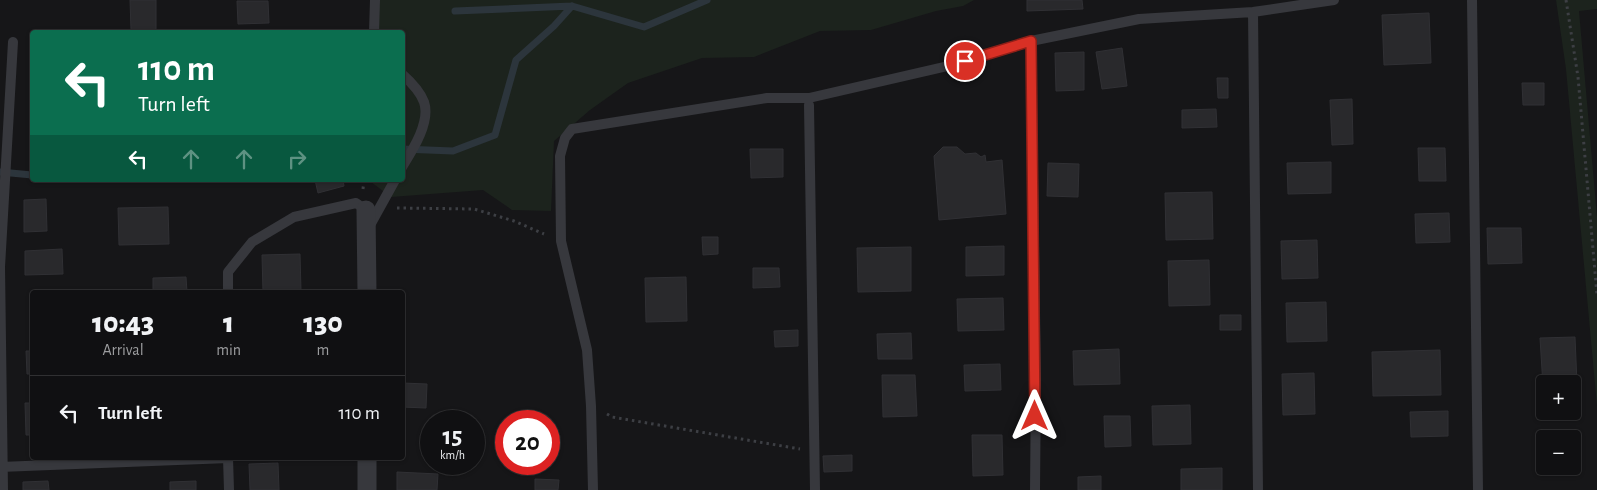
<!DOCTYPE html>
<html lang="en">
<head>
<meta charset="utf-8">
<style>
	body { margin:0; font-family:"Alegreya Sans",sans-serif; background:#19191b; color:#f1f3f6; height:100vh; display:flex; flex-direction:column; font-size:19px; white-space:nowrap }
	* { box-sizing:border-box; margin:0 }
	p { font-size:16px; color:#9c9d9f }
	.icon { flex:none; width:28px; height:28px; fill:none; stroke:currentColor; stroke-width:2; stroke-linecap:round; stroke-linejoin:round }
	.map { position:relative; flex:1; overflow:hidden }
	.panel { position:absolute; left:30px; top:290px; width:375px; height:170px; display:flex; flex-direction:column; background:#101012; border-radius:5px; box-shadow:0 1px 4px #0004,0 0 0 1px #303032 }
	.panel>* { flex:none }
	.guide { position:absolute; left:30px; top:30px; width:375px; height:152px; border-radius:5px; box-shadow:0 1px 4px #0004,0 0 0 1px #303032; background:#0b6e4f; color:#fff; overflow:hidden }
	.controls { position:absolute; left:1536px; top:375px; display:grid; gap:10px }
	.controls a { display:grid; place-items:center; width:45px; height:45px; border-radius:5px; background:#101012; box-shadow:0 1px 4px #0004,0 0 0 1px #303032; font-size:25px }
	.speed { position:absolute; left:420px; top:410px; display:flex; gap:10px; font-size:25px; font-weight:700; text-align:center }
	.speed>* { display:grid; place-content:center; width:65px; height:65px; border-radius:50%; background:#101012; box-shadow:0 1px 4px #0004,0 0 0 1px #303032; line-height:1 }
	.speed small { font-size:12px; font-weight:400 }
	.speed .limit { border:8px solid #d22; background:#fff; color:#111 }
	.pin { position:absolute; display:grid; place-items:center; width:42px; height:42px; color:#fff; margin:-21px; border:2px solid #fff; border-radius:50%; box-shadow:0 1px 5px #0007 }
	.me { position:absolute; width:55px; margin:-28px; rotate:0deg; stroke-linejoin:round; filter:drop-shadow(0 0 4px #0008) }
	.turn { display:flex; align-items:center; gap:18px; height:105px; padding:0 25px; font-size:22px }
	.turn .icon { width:65px; height:65px; stroke-width:2.5 }
	.turn b { display:block; font-size:35px; line-height:42px }
	.lanes { display:flex; align-items:center; height:48px; padding:0 25px; background:#0003; justify-content:center; gap:25px; direction:ltr }
	.lanes .off { opacity:.35 }
	.eta { display:flex; justify-content:space-evenly; align-items:center; height:85px; text-align:center }
	.eta b { font-size:30px; font-weight:800; line-height:35px }
	ul { padding:0; list-style:none }
	li { display:flex; align-items:center; gap:15px; height:75px; padding:0 25px; border-top:1px solid #303032 }
	li div { flex:1 }
	li b { display:block; font-size:19px }
	li em { font-style:normal }
	.map>svg:first-child { display:block }
	.green { fill:#1c231d }
	.lines { fill:none; stroke-linecap:round; stroke-linejoin:round }
	.stream { stroke:#2c353c; stroke-width:7 }
	.building { fill:#29292c; stroke:#303034 }
	.path { stroke:#3d3f44; stroke-width:3; stroke-dasharray:2.5 4; stroke-linecap:butt }
	.service { stroke:#37383d; stroke-width:10 }
	.minor { stroke:#37383d; stroke-width:19 }
	.route-casing { stroke:#8d1f18; stroke-width:12 }
	.route { stroke:#d93025; stroke-width:9 }
</style>
</head>
<body>
<div class="map">
<svg width="1597" height="490" viewBox="0 0 1597 490">
	<rect width="100%" height="100%" fill="#161618"/>
	<path class="green" d="M379 0H974L963 6 936 11 871 30 820 31 754 57 702 58 628 83 590 110 554 141 551 211 512 210 483 190 391 197 371 182V180H402V32H376Z
		M1556 0H1597V9L1579 11 1597 217V406L1566 69Z"/>
	<g class="lines">
		<path class="stream" d="M455 11 572 6 644 27 707 0
			M402 149 453 151 495 135 516 60 554 26 572 6
			M0 172 32 175"/>
	</g>
	<path class="building" d="M130 0H156V30H131Z
		M1027 0H1082L1083 9 1027 11Z
		M237 1H268L269 23 238 24Z
		M1429 13 1431 63 1384 65 1382 15Z
		M1122 48 1127 86 1102 89 1096 52Z
		M1084 52V90L1056 91 1055 53Z
		M1217 78H1228V98H1218Z
		M1522 83H1544V105H1523Z
		M1352 99 1353 144 1332 145 1330 100Z
		M1216 109 1217 127 1182 128V110Z
		M943 147H957L965 154 976 153 981 157 985 155 986 162 1002 160 1006 214 939 220 934 156Z
		M1418 148H1445L1446 181H1419Z
		M750 149H783V177L751 178Z
		M1331 162V193L1288 194 1287 163Z
		M1048 163 1079 164 1078 197 1047 196Z
		M315 180H343L344 186 318 193Z
		M1212 192 1213 239 1166 240 1165 193Z
		M46 199 47 231 24 232V200Z
		M168 207 169 244 119 245 118 208Z
		M1449 213 1450 242 1416 243 1415 214Z
		M1487 228H1521L1522 263 1488 264Z
		M702 237H718V254L703 255Z
		M1317 240 1318 278 1282 279 1281 241Z
		M1004 246V275L966 276V247Z
		M911 247V291L858 292 857 248Z
		M62 249 63 274 25 275V251Z
		M300 254 301 291 263 292 262 255Z
		M1209 260 1210 305 1169 306 1168 261Z
		M753 268H779L780 287 753 288Z
		M186 277 187 292H153V278Z
		M686 277 687 321 646 322 645 278Z
		M1003 298 1004 330 958 331 957 299Z
		M1326 302 1327 341 1287 342 1286 303Z
		M1220 315H1241V330H1220Z
		M798 330V346L775 347 774 331Z
		M911 333 912 359H878L877 334Z
		M1575 337 1577 384H1545V386H1543L1540 338Z
		M1119 349 1120 384 1074 385 1073 351Z
		M1440 350 1441 395 1373 396 1372 352Z
		M26 351H32V374H27Z
		M1000 364 1001 390 965 391 964 365Z
		M1314 373 1315 414 1283 415 1282 374Z
		M882 375H915L917 416 883 417Z
		M402 383 427 384 426 408 402 407Z
		M25 403H32V435H26Z
		M1190 405 1191 444 1153 445 1152 406Z
		M1448 411V436L1411 437 1410 412Z
		M1104 416H1130L1131 446 1105 447Z
		M972 435H1002L1003 475 973 476Z
		M852 455V471L824 472 823 456Z
		M278 463 279 490H250L249 464Z
		M1222 468V490H1181V469Z
		M397 472 438 474 437 490H397Z
		M1101 476V490H1078V477Z
		M535 479 559 480 558 490H535Z
		M48 481 49 490H23V482Z
		M196 481V490H170V482Z"/>
	<g class="lines">
		<path class="path" d="M1566 0 1578 77 1597 295
			M363 189 364 180
			M397 208 474 209 514 221 544 234
			M607 414 612 417 800 449"/>
		<path class="service" d="M1472 0 1478 490
			M1253 12 1258 490
			M374 32 375 0
			M1031 41 1036 379 1035 490
			M402 74C411 82 420 91 424 102 431 122 412 151 402 167
			M809 105 815 490
			M369 227 395 180
			M228 292V272L252 242 294 217 356 203 366 210
			M0 467 228 458 229 490
			M3 490 0 267 13 42
			M593 490 591 406 587 350 561 241 560 156 565 138 572 129 767 98H809L948 66 1031 41 1139 19 1253 12 1334 0"/>
		<path class="minor" d="M366 210 367 292
			M367 490V458"/>
	</g>
	<g class="lines">
		<g class="route-casing">
			<path id="route" d="M965 61 1031 41 1035 416"/>
		</g>
		<use href="#route" class="route"/>
	</g>
</svg>
<div class="controls">
<a>+</a>
<a>−</a>
</div>
<div class="speed"><div>15<small>km/h</small></div><div class="limit">20</div></div>
<div class="pin" style="left:965px;top:61px;background:#d93025"><svg class="icon" aria-label="arrive" viewBox="0 0 24 24"><path d="M6 21V4h12l-3 4 3 4H6"/></svg></div>
<svg class="me" style="left:1035px;top:416px" viewBox="-20 -20 40 40"><path d="M0-17L14 15 0 8-14 15z" fill="#d93025" stroke="#fff" stroke-width="4"/></svg>
<div class="guide">
<div class="turn"><svg class="icon" aria-label="left" viewBox="0 0 24 24"><path d="M17 20v-9H6M10 6l-5 5 5 5"/></svg><div><b>110 m</b>Turn left</div></div>
<div class="lanes"><svg class="icon" aria-label="left" viewBox="0 0 24 24"><path d="M17 20v-9H6M10 6l-5 5 5 5"/></svg><svg class="icon off" aria-label="ahead" viewBox="0 0 24 24"><path d="M12 20V5M6 11l6-6 6 6"/></svg><svg class="icon off" aria-label="ahead" viewBox="0 0 24 24"><path d="M12 20V5M6 11l6-6 6 6"/></svg><svg class="icon off" aria-label="right" viewBox="0 0 24 24"><path d="M7 20v-9h11M14 6l5 5-5 5"/></svg></div>
</div>
<section class="panel">
<div class="eta">
<div><b>10:43</b><p>Arrival</p></div>
<div><b>1</b><p>min</p></div>
<div><b>130</b><p>m</p></div>
</div>
<ul>
<li><svg class="icon" aria-label="left" viewBox="0 0 24 24"><path d="M17 20v-9H6M10 6l-5 5 5 5"/></svg><div><b>Turn left</b></div><em>110 m</em></li>
</ul>
</section>
</div>
</body>
</html>
